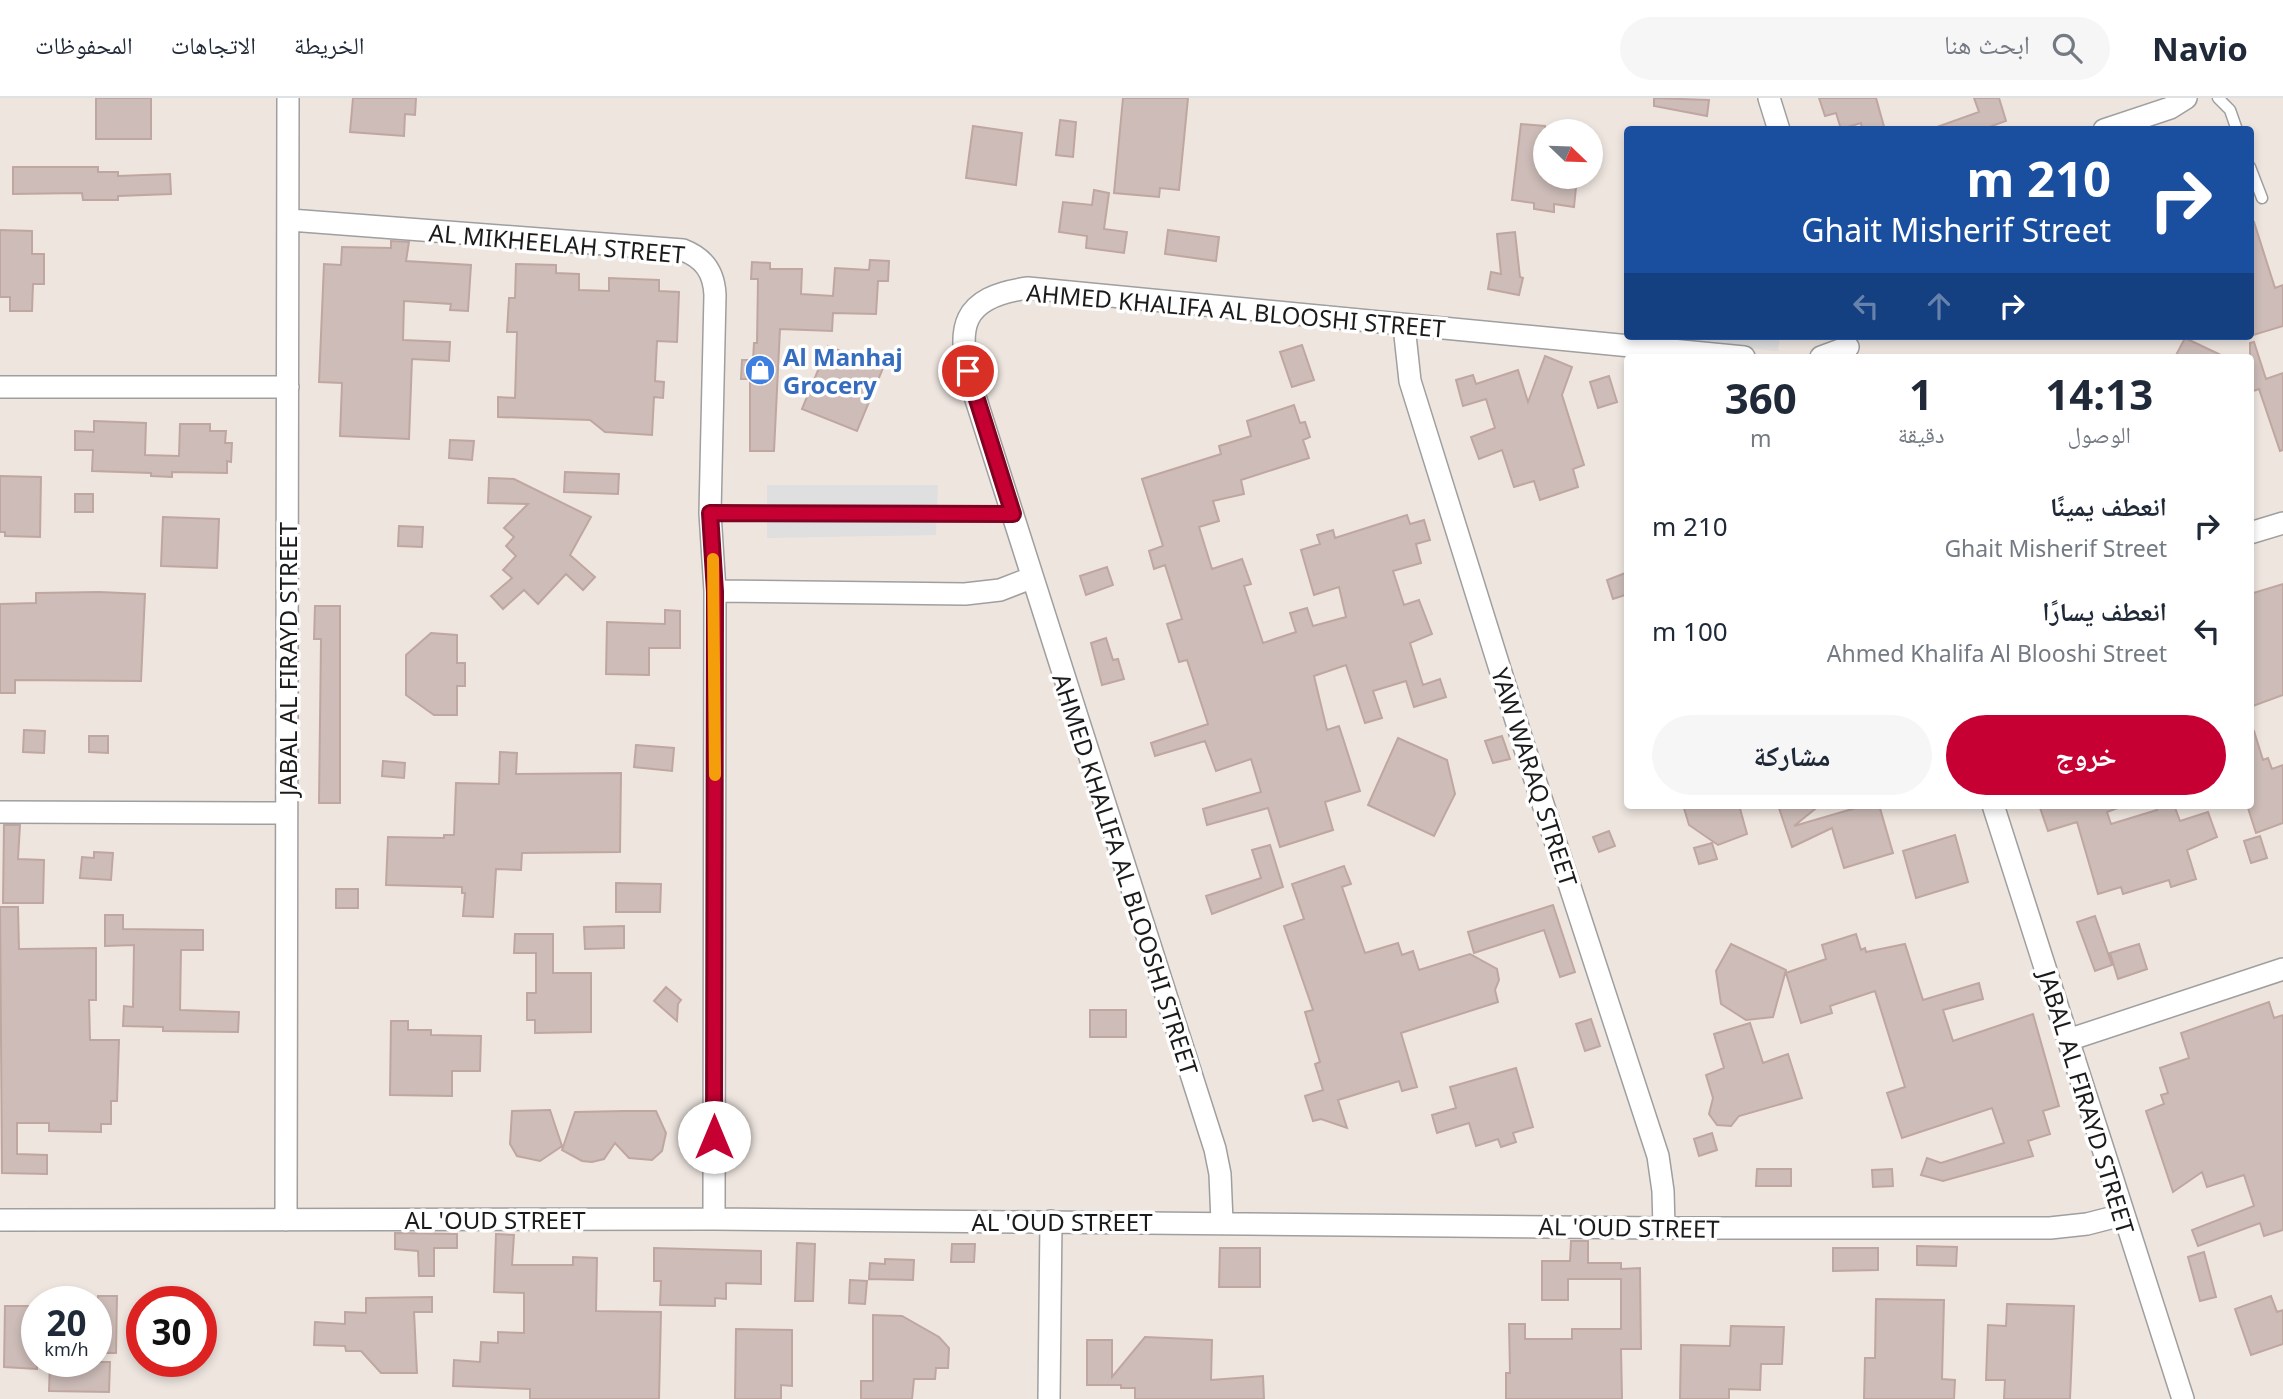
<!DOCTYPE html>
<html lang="ar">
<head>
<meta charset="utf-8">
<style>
	body { margin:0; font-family:"Noto Sans","Noto Naskh Arabic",sans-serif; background:#f6f6f7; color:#1f2937; direction:rtl; height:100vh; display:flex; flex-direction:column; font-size:26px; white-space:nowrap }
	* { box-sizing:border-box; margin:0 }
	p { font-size:23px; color:#747a83 }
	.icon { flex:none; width:38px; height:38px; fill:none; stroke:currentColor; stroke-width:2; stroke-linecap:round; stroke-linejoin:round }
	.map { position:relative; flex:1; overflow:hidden; direction:ltr }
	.details { position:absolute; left:1624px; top:256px; width:630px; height:455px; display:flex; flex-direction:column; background:#fff; border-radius:7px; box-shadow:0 4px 10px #0003; direction:rtl }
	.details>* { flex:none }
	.guide { position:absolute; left:1624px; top:28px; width:630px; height:214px; border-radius:7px; box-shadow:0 4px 10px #0003; direction:rtl; background:#1a4fa0; color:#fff; overflow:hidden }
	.needle { width:46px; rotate:113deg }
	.controls { position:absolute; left:1533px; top:21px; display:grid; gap:14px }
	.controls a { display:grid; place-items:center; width:70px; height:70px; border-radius:50%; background:#fff; box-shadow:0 4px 10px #0003; font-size:35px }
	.speed { position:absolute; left:21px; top:1188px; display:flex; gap:14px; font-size:35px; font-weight:700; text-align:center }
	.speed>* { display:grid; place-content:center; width:91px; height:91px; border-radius:50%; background:#fff; box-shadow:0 4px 10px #0003; line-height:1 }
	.speed small { font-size:18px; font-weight:400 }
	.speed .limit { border:10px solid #d22; background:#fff; color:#111 }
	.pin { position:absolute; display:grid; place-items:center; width:60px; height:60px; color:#fff; margin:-30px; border:4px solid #fff; border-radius:50%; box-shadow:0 2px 7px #0007 }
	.me { position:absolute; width:77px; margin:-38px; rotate:0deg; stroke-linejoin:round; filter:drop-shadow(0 0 5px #0008) }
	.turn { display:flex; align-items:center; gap:24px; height:147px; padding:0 28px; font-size:32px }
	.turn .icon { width:91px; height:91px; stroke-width:2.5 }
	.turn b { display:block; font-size:49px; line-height:60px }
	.lanes { display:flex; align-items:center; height:66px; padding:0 28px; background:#0003; justify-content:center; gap:35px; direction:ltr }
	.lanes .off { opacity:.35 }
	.eta { display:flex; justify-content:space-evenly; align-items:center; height:119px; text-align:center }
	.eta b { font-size:42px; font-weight:700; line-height:49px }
	.primary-button { display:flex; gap:14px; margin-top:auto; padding:14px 28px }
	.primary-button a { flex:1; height:80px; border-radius:42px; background:#c60033; color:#fff; font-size:28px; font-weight:700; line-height:80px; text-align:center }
	.primary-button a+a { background:#f6f6f7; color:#1f2937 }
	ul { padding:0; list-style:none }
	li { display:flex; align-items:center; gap:21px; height:105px; padding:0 28px }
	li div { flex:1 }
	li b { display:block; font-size:26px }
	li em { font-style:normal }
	header { display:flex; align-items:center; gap:42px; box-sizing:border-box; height:98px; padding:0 35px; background:#fff; border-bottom:2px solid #e0e1e3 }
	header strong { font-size:33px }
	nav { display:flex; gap:38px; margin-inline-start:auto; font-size:24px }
	.search { width:490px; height:63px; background:#f6f6f7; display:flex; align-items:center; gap:18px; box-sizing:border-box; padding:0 24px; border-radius:38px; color:#747a83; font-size:26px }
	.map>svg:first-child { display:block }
	.parking { fill:#dfdfdf }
	.building { fill:#cdbcb8; stroke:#c0a6a0; stroke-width:2 }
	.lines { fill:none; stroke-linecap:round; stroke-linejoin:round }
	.lane-casing { stroke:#9f9f9f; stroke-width:13 }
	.street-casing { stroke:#9f9f9f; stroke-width:24 }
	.lane { stroke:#fff; stroke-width:10 }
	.street { stroke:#fff; stroke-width:21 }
	.route-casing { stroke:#810021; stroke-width:18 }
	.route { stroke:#c60033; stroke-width:12 }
	.slow { stroke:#f59e0b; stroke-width:12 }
	.labels { text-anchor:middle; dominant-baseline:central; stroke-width:7; stroke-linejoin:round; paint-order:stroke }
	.street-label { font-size:24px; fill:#1b1b1b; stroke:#fff }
	.shop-label { font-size:24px; font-weight:bold; fill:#366cbe; stroke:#fff; text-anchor:start }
</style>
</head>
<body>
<header>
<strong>Navio</strong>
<div class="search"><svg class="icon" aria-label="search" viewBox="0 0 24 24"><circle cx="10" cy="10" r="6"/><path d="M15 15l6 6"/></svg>ابحث هنا</div>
<nav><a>الخريطة</a><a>الاتجاهات</a><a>المحفوظات</a></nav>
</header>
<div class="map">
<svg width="2283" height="1301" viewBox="0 0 2283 1301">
	<rect width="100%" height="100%" fill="#eee5df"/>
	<path class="parking" d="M1671 238H1780L1778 253 1671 243Z
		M767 387H938L936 437 767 440Z"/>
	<path class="building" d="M96 0H151V41H96Z
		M353 0H416L415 17 405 16 404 38 350 34Z
		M1123 0H1188L1179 92 1160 90 1159 99 1114 95Z
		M1654 0 1709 2 1707 18 1654 8Z
		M1819 0H1876L1885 32H1862L1861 25 1841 31 1836 15 1825 18Z
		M1974 0H1999L2006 23 1981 32H1937V29L1979 14Z
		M1060 22 1076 24 1073 59 1056 57Z
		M1521 26 1545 28V79H1577L1574 109 1554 106V114L1534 111V105L1512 102Z
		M973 28 1022 35 1016 87 966 80Z
		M13 69H98V74H118V78L170 76 171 96 118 98V102H83L82 95 13 96Z
		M1094 92 1109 95 1104 131 1127 134 1124 155 1086 150 1087 138 1059 134 1063 104 1092 107Z
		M2254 124 2275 190 2283 187V228L2250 238V125Z
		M0 132 32 133V156H44V186H33L32 213H10V199H0Z
		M1168 132 1219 139 1216 163 1165 156Z
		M1515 134 1520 179 1523 180 1519 197 1488 191 1491 174 1501 176 1497 136Z
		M391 143 409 144 406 163 471 167 468 213 450 212 451 206 404 203 403 242 450 244 449 263 412 261 409 341 340 338 342 285 319 284 324 166 341 167 342 149 391 150Z
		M870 162 889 163 888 183H878L876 216 833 215 832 233 780 231 774 353H750V281H741L742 262H753L754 245H757L758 181H751L752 164 770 165V171H802L801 196 833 198 835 170 869 172Z
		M516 166 556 167V175L579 176V192L609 193V180L659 182V193L679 194 677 244 657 243 655 283 664 284 663 300 654 299 652 337 605 334 590 322 498 319V299L515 300 517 234H507L509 200H515Z
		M2185 240 2225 259H2175Z
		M2254 244 2266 281 2283 275V352L2280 353 2259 291 2250 294V245Z
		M1302 247 1314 282 1292 289 1280 254Z
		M828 248 883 270 857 333 802 311Z
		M1545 258 1572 269 1562 297 1584 367 1573 371 1578 389 1540 402 1534 383 1514 389 1502 352 1479 361 1471 339 1495 330 1486 301 1463 308 1456 282 1473 277 1476 286 1518 272 1528 304Z
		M1609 278 1617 304 1598 310 1590 284Z
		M1294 307 1300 325 1305 324 1310 339 1303 342 1309 360 1241 382 1244 396 1213 403 1219 423 1199 429 1212 471 1242 461 1251 486 1244 488 1263 545 1296 534 1290 515 1307 510 1313 528 1346 519 1339 489 1314 497 1301 452 1320 446 1317 437 1333 432 1335 440 1407 417 1410 426 1424 422 1430 442 1416 446 1421 465 1393 473 1404 507 1419 502 1432 536 1410 545 1423 587 1440 581 1446 599 1414 609 1406 583 1373 593 1382 620 1365 625 1346 567 1314 578 1327 632 1339 628 1360 693 1325 704 1333 732 1280 749 1268 710 1207 727 1203 711 1261 694 1251 661 1216 673 1205 643 1155 658 1151 645 1208 626 1187 562 1179 564 1167 526 1182 521 1165 467 1154 471 1149 453 1163 448 1142 381 1221 356 1219 348 1251 338 1247 323Z
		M94 323 146 325 145 357 179 358 180 326H210V333H226L225 345H232L231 364 227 363V375L172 374V379L151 378V375L92 373 93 352H75V333L94 334Z
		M450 342 474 343 472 362 449 360Z
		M565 374 619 376 618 396 564 394Z
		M0 378 41 379 40 439 5 438V434H0Z
		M489 380 514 381 591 419 570 457 595 479 583 492 566 476 538 506 524 492 503 511 491 498 512 480 503 472 516 458 506 448 514 439 504 430 528 406 488 405Z
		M75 396H93V414H75Z
		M163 419 219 421 217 470 161 468Z
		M399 428 423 429 422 449 398 448Z
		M1107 469 1113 487 1086 497 1080 478Z
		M1628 474V496L1613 501 1607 482Z
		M2283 486V597L2250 609V496Z
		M99 494 145 496 141 583 15 582V595H0V506L36 505V495Z
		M315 508H340V705H319L321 541H314Z
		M665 512 680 513V550H649V577L606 576 607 524 665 526Z
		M431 535 457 537V565H465V588H457V617H434L406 597V557Z
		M1106 540 1113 562 1118 561 1124 581 1102 587 1091 545Z
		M24 632 45 633 44 655 23 654Z
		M2254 633 2263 662 2268 660 2272 671 2283 667V725L2256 735 2247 707H2250V634Z
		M89 638H108V655L89 654Z
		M1502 638 1510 661 1493 665 1485 643Z
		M1398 640 1447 662 1455 696 1434 738 1368 707Z
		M636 647 674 650 672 673 634 669Z
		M500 654 517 655 516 676 621 675 620 754 522 755 521 772 496 771 493 819 463 818 465 795H462V789L386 787 388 739 444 740V737H454L456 685 499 686Z
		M383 663 405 665 404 680 382 678Z
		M1683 707H1739L1747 736 1718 747 1689 727Z
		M1778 707H1820L1794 728 1866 707H1879L1893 755 1844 770 1832 730 1792 749Z
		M2039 707H2117L2118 710 2107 714 2111 726 2157 712 2155 707H2174L2180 723 2208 714 2217 739 2187 752 2196 781 2171 789 2169 782 2123 796 2121 789 2098 796 2077 724 2048 733Z
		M4 727H20L18 761 44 762 43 805H3Z
		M1609 733 1615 748 1599 754 1593 739Z
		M1955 737 1968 784 1916 800 1903 753Z
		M2260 738 2267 760 2251 765 2244 743Z
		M1712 745 1717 761 1699 766 1694 750Z
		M1270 747 1283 789 1212 816 1206 798 1261 780 1252 752Z
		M94 754 113 755 111 782 80 780 82 759 94 760Z
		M1344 768 1351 786 1342 789 1365 855 1398 845 1402 857 1413 853 1419 872 1470 856 1497 871 1499 882 1495 892 1498 904 1401 935 1417 989 1402 993 1399 983 1338 1002 1347 1030 1321 1021 1313 1023 1305 998 1323 992 1315 966 1320 964 1305 914 1313 912 1284 828 1304 821 1292 786Z
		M616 785 661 786 660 814H616Z
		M336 791H358V810H336Z
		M1553 807 1575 874 1560 879 1544 832 1474 855 1468 834Z
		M0 809H18L19 851 96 850V902H89L90 942H119L117 1003H111V1026H101V1034L49 1033V1025H17V1056L47 1057V1076L2 1075Z
		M105 817H123V831L203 832V852H181L180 912 239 914 238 934 163 933V929L123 928 124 908 133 909 134 847 105 848Z
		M2095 818 2112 867 2095 873 2077 824Z
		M624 828V850L585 851 584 829Z
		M515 836H553V875H591V934L535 935V922H527V895H536V855H514Z
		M1856 836 1861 852 1865 850 1866 854 1905 846 1923 902 1979 885 1983 901 1943 912 1953 943 2033 916 2059 1008 2043 1013 2050 1036 2028 1043 2033 1058 1943 1083 1921 1077 1927 1060 1941 1065 2004 1045 1992 1010 1902 1040 1887 995 1905 989 1875 893 1830 908 1832 915 1801 925 1786 875 1826 861 1822 847Z
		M1731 846 1786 872 1773 919 1746 922 1721 906 1716 873Z
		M2139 846 2147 871 2118 881 2110 855Z
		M666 889 681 902 678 906 677 923 654 903Z
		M2269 904 2274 920 2283 917V1132L2264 1138 2260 1125 2198 1148 2192 1132 2254 1108 2244 1077 2207 1089 2202 1074 2173 1094 2146 1013 2164 1006 2161 997 2168 995 2160 970 2189 960 2181 935Z
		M1090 912H1126V939H1090Z
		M1591 921 1600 948 1585 953 1576 926Z
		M391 923H408V932H431V937L481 938 480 973H452V998L390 997Z
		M1750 925 1763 965 1788 956 1802 1000 1739 1018 1731 1028 1717 1027 1709 1016 1713 1000 1706 977 1724 970 1714 936Z
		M1516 970 1533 1029 1513 1035 1516 1044 1501 1049 1498 1041 1476 1048 1469 1025 1437 1035 1432 1017 1456 1010 1450 989Z
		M550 1012 562 1048 540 1063 517 1058 510 1046 512 1013Z
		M624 1013H656L666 1035 662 1053 652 1062 629 1060 615 1045 604 1061 592 1064 582 1063 562 1052 575 1014Z
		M1712 1035 1717 1052 1699 1058 1694 1041Z
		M1757 1071H1791V1088H1756Z
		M1892 1071 1893 1088 1873 1089 1872 1072Z
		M395 1135 457 1136V1150H434V1178H419L418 1153 395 1151Z
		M496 1136 514 1137 512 1167H573V1159L597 1160 596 1213 661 1214 659 1301H530V1291L453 1288 454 1262 480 1264 481 1244 498 1245V1234L524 1235V1195L494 1194Z
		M1571 1143H1588V1165H1621V1171L1640 1170 1641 1251H1621L1622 1301H1506V1275H1510L1509 1226H1525V1241H1572V1231H1621V1181H1568V1202H1542V1163H1570Z
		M797 1145 815 1146 813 1203H795Z
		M952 1146H975L974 1164H951Z
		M1917 1148 1957 1149 1956 1168 1917 1167Z
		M654 1150 761 1153V1186L726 1185V1201L715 1200V1208L660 1207 661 1183H654Z
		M1220 1150H1260V1189H1219Z
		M1833 1150H1878V1172L1833 1173Z
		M2204 1154 2216 1199 2200 1203 2188 1159Z
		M885 1161 914 1162 913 1182 869 1181 870 1165 885 1166Z
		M850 1182 867 1183 865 1206 849 1205Z
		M98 1198H117L116 1255H97Z
		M2271 1198 2277 1214 2283 1212V1246L2251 1257 2235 1211Z
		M432 1199V1214H414L417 1275H381L361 1253H346L345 1248 314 1247 315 1224 345 1226V1214L366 1215V1200Z
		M1876 1201 1944 1202 1942 1281 1955 1282 1954 1301H1864L1865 1260H1875Z
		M2007 1206 2074 1208 2070 1301H2004L2005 1282H1986L1988 1227 2006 1228Z
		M5 1208H37V1271L4 1269Z
		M873 1217 902 1218 939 1239 949 1250 948 1270H936L935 1281H914L912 1301H861V1283H873Z
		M1731 1228 1784 1229 1782 1266H1761L1760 1292 1729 1291V1301H1680L1681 1247 1730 1248Z
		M736 1231 792 1232V1288L781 1287V1301H735Z
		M1145 1239 1212 1242 1211 1282 1263 1278 1264 1301H1135V1290H1121V1287H1087V1242H1112V1279Z
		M50 1264H110L109 1294 49 1293Z"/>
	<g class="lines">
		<g class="lane-casing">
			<path id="lane" d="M2218 0 2230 12 2237 32
				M2250 69 2262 100
				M710 415 1013 416"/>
		</g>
		<g class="street-casing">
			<path id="street" d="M1769 0 1779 32
				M2104 32 2170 10 2186 0
				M290 122 683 152C704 160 714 174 715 197L710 415 715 493 714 1121
				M1404 228 1410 283 1524 648 1658 1058 1663 1093 1664 1130
				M1821 259 1848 249
				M0 289H288
				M2250 435 2283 425
				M715 493 965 496 1000 492 1031 480
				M1993 707 2183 1301
				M0 714 286 715
				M2068 942 2283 871
				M0 1122 714 1121 1664 1130H2050L2087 1126 2122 1117
				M286 1122 288 0
				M1222 1124 1220 1076 1215 1051 972 289C955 229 961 199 1028 190L1744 259
				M1049 1301 1051 1123"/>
		</g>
		<use href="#lane" class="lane"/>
		<use href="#street" class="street"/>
	</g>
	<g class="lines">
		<g class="route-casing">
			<path id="route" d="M714 1039 715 494 710 415 1013 416 968 273"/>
		</g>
		<use href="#route" class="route"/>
		<path class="slow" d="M713 461 715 677"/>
	</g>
	<defs>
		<g id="shop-disc" transform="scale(1.575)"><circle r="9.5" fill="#3f7fe0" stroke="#fff"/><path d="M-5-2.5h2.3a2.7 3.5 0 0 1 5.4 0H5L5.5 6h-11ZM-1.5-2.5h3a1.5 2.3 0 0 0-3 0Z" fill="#fff"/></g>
	</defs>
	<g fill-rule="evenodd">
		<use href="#shop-disc" x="760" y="272"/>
	</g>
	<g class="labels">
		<g class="street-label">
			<text transform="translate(557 145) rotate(5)">AL MIKHEELAH STREET</text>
			<text transform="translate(1236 212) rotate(5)">AHMED KHALIFA AL BLOOSHI STREET</text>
			<text transform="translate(287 561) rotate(-90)">JABAL AL FIRAYD STREET</text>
			<text transform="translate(1535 679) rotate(72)">YAW WARAQ STREET</text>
			<text transform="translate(1126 776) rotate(72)">AHMED KHALIFA AL BLOOSHI STREET</text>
			<text transform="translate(2087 1004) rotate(73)">JABAL AL FIRAYD STREET</text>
			<text x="495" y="1121">AL 'OUD STREET</text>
			<text x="1062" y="1123">AL 'OUD STREET</text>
			<text transform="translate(1629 1129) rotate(1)">AL 'OUD STREET</text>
		</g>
		<g class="shop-label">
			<text x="783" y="258">Al Manhaj<tspan x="783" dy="28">Grocery</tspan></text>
		</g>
	</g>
</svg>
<div class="controls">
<a><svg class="needle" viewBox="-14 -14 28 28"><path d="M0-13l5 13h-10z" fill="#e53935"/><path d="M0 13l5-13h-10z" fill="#747a83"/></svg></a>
</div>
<div class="speed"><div>20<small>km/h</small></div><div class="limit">30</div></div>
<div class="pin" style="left:968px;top:273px;background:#d93025"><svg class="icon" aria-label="arrive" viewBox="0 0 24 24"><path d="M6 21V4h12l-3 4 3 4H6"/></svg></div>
<svg class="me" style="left:714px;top:1039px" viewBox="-20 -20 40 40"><circle r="19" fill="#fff"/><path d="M0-13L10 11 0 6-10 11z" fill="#c60033"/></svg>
<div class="guide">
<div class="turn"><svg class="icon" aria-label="right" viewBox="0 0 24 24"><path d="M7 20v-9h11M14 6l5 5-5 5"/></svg><div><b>210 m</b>Ghait Misherif Street</div></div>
<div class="lanes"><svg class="icon off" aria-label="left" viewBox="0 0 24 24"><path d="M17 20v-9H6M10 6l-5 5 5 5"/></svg><svg class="icon off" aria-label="ahead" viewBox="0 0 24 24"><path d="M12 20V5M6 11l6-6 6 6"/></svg><svg class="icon" aria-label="right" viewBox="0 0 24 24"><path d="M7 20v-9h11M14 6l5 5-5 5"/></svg></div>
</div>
<section class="details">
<div class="eta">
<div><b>14:13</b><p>الوصول</p></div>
<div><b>1</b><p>دقيقة</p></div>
<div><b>360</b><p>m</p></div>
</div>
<ul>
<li><svg class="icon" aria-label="right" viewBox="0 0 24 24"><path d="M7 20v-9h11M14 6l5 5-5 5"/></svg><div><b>انعطف يمينًا</b><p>Ghait Misherif Street</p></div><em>210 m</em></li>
<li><svg class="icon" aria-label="left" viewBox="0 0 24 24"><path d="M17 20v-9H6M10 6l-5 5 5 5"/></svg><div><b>انعطف يسارًا</b><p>Ahmed Khalifa Al Blooshi Street</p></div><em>100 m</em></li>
</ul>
<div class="primary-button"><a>خروج</a><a>مشاركة</a></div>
</section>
</div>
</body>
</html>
